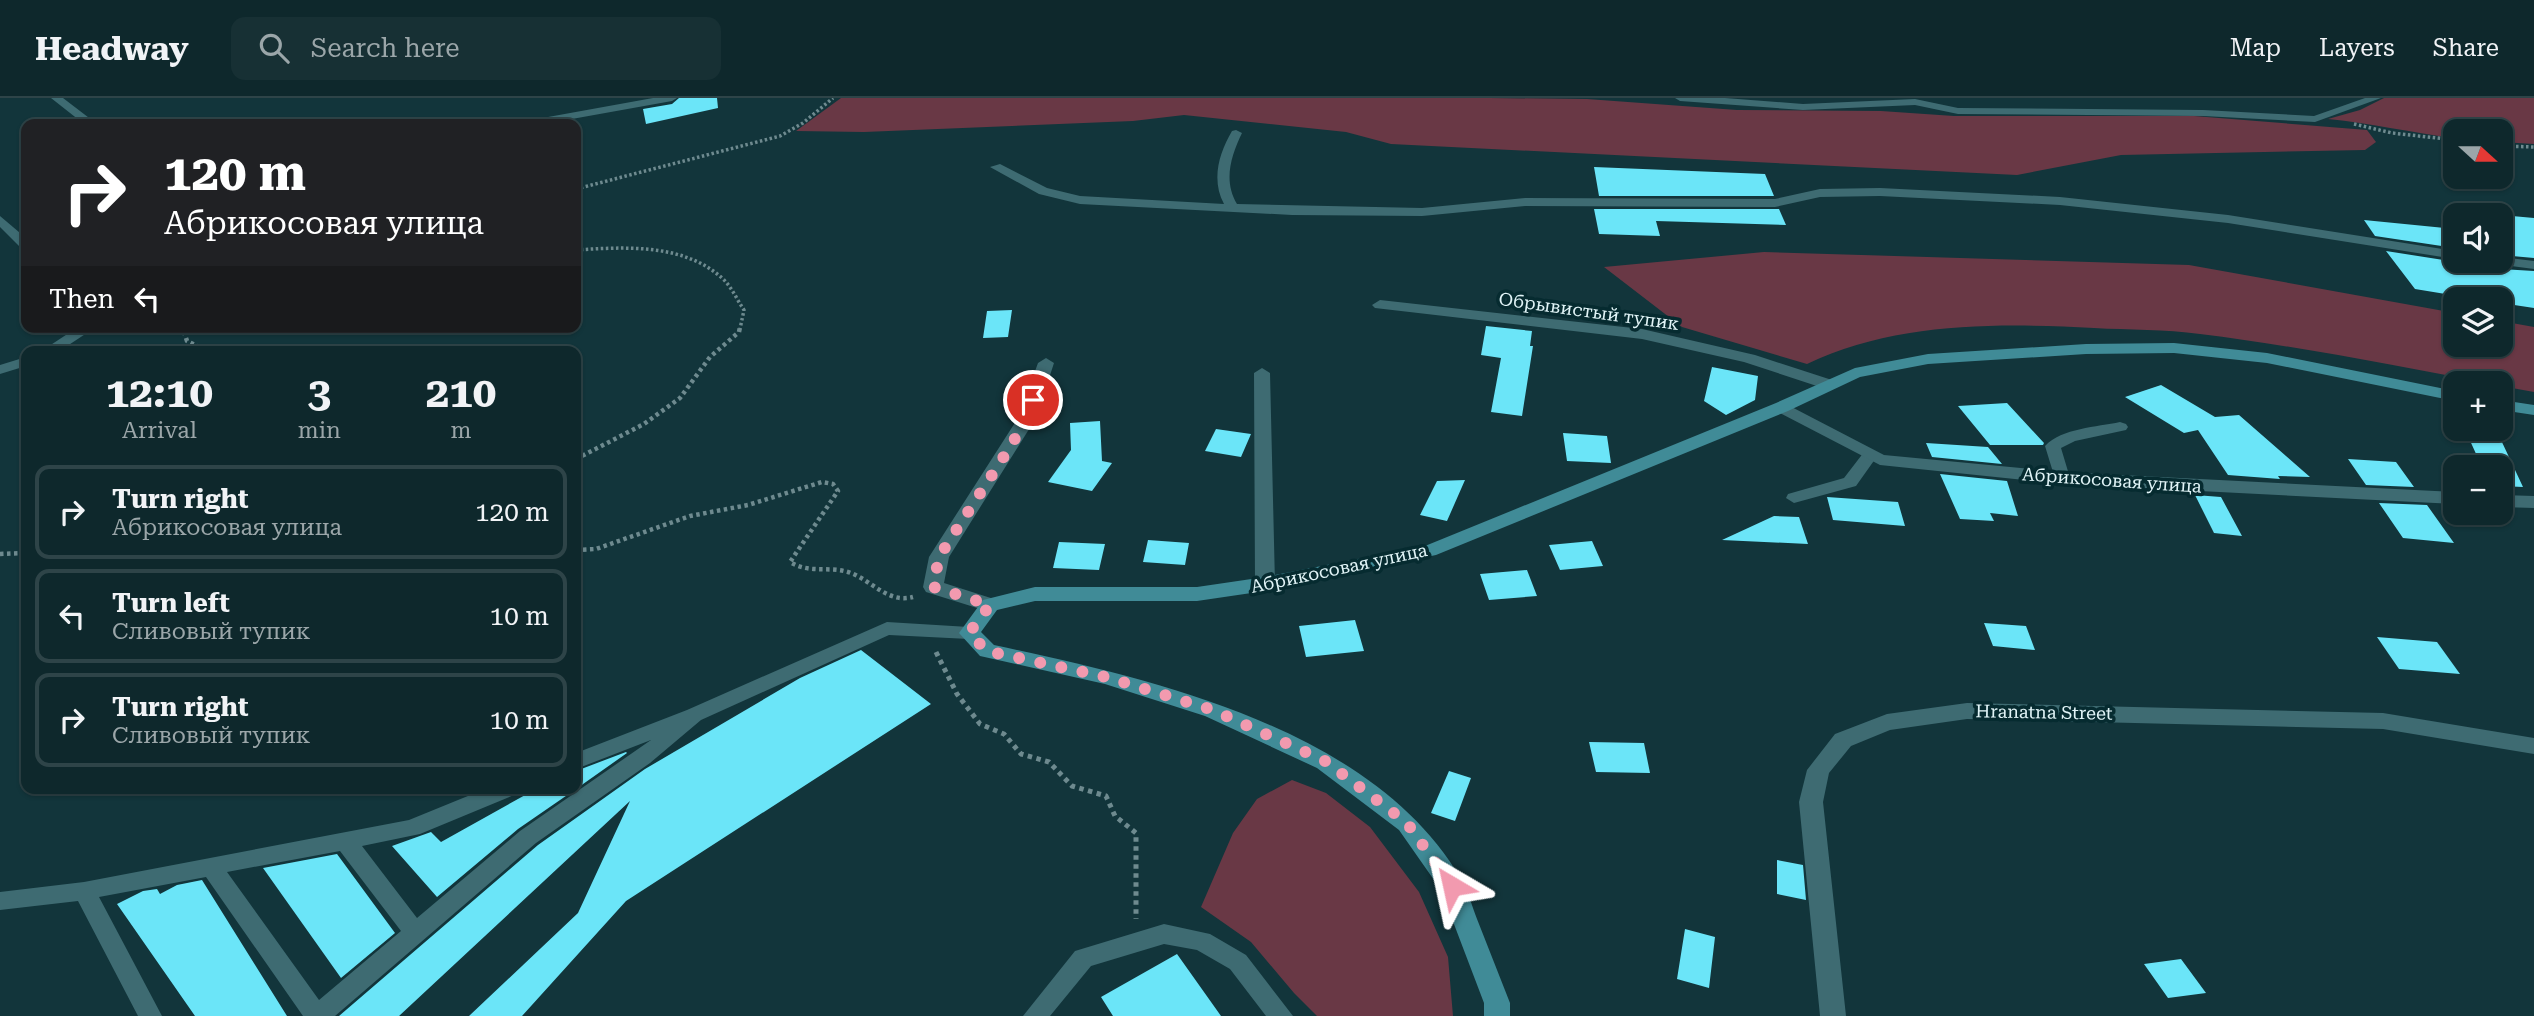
<!DOCTYPE html>
<html lang="en">
<head>
<meta charset="utf-8">
<style>
	body { margin:0; font-family:"Roboto Serif",serif; background:#173034; color:#f1f3f6; height:100vh; display:flex; flex-direction:column; font-size:26px; white-space:nowrap }
	* { box-sizing:border-box; margin:0 }
	p { font-size:23px; color:#9ba6a9 }
	.icon { flex:none; width:38px; height:38px; fill:none; stroke:currentColor; stroke-width:2; stroke-linecap:round; stroke-linejoin:round }
	.map { position:relative; flex:1; overflow:hidden }
	.side { position:absolute; left:21px; top:248px; width:560px; height:448px; display:flex; flex-direction:column; background:#0e282c; border-radius:14px; box-shadow:0 2px 5px #0004,0 0 0 2px #2e4448 }
	.side>* { flex:none }
	.guide { position:absolute; left:21px; top:21px; width:560px; height:214px; border-radius:14px; box-shadow:0 2px 5px #0004,0 0 0 2px #2e4448; background:#202124; color:#fff; overflow:hidden }
	.needle { width:46px; rotate:111deg }
	.tools { position:absolute; left:2443px; top:21px; display:grid; gap:14px }
	.tools a { display:grid; place-items:center; width:70px; height:70px; border-radius:14px; background:#0e282c; box-shadow:0 2px 5px #0004,0 0 0 2px #2e4448; font-size:35px }
	.pin { position:absolute; display:grid; place-items:center; width:60px; height:60px; color:#fff; margin:-30px; border:4px solid #fff; border-radius:50%; box-shadow:0 2px 7px #0007 }
	.me { position:absolute; width:77px; margin:-38px; rotate:324deg; stroke-linejoin:round; filter:drop-shadow(0 0 5px #0008) }
	.turn { display:flex; align-items:center; gap:24px; height:147px; padding:0 28px; font-size:32px }
	.turn .icon { width:91px; height:91px; stroke-width:2.5 }
	.turn b { display:block; font-size:49px; line-height:60px }
	.then { display:flex; align-items:center; height:66px; padding:0 28px; background:#0003; gap:14px; font-size:26px }
	.eta { display:flex; justify-content:space-evenly; align-items:center; height:119px; text-align:center }
	.eta b { font-size:42px; font-weight:700; line-height:49px }
	ul { padding:0; list-style:none }
	li { display:flex; align-items:center; gap:21px; height:94px; margin:0 14px 10px; padding:0 14px; border:4px solid #2e4448; border-radius:14px }
	li div { flex:1 }
	li b { display:block; font-size:26px }
	li em { font-style:normal }
	header { display:flex; align-items:center; gap:42px; box-sizing:border-box; height:98px; padding:0 35px; background:#0e282c; border-bottom:2px solid #2e4448 }
	header strong { font-size:33px }
	nav { display:flex; gap:38px; margin-inline-start:auto; font-size:24px }
	.search { width:490px; height:63px; background:#173034; display:flex; align-items:center; gap:18px; box-sizing:border-box; padding:0 24px; border-radius:14px; color:#9ba6a9; font-size:26px }
	.map>svg:first-child { display:block }
	.green { fill:#693845 }
	.building { fill:#6be5f8 }
	.lines { fill:none; stroke-linecap:round; stroke-linejoin:round }
	.path-far2 { stroke:#6e8a8f; stroke-width:3.5; stroke-dasharray:2.5 2.5; stroke-linecap:butt }
	.path-far1 { stroke:#6e8a8f; stroke-width:4.5; stroke-dasharray:3.5 3.5; stroke-linecap:butt }
	.path { stroke:#6e8a8f; stroke-width:5; stroke-dasharray:4.5 4.5; stroke-linecap:butt }
	.service { fill:#3e6b72; fill-rule:evenodd }
	.minor { fill:#3e6b72; fill-rule:evenodd }
	.secondary { fill:#408b97; fill-rule:evenodd }
	.route { stroke:#f29aaf; stroke-width:12; stroke-dasharray:0 21.6 }
	.labels { text-anchor:middle; dominant-baseline:central; stroke-width:7; stroke-linejoin:round; paint-order:stroke }
	.street-label { font-size:18px; fill:#e1f4f7; stroke:#062b30 }
</style>
</head>
<body>
<header>
<strong>Headway</strong>
<div class="search"><svg class="icon" aria-label="search" viewBox="0 0 24 24"><circle cx="10" cy="10" r="6"/><path d="M15 15l6 6"/></svg>Search here</div>
<nav><a>Map</a><a>Layers</a><a>Share</a></nav>
</header>
<div class="map">
<svg width="2534" height="918" viewBox="0 0 2534 918">
	<rect width="100%" height="100%" fill="#12353b"/>
	<path class="green" d="M841 0H1489L1587 1 1737 12 1881 13 1954 18H2194L2367 32 2376 44 2365 52 2121 57 2017 77 1391 46 1346 34 1184 17 1133 23 864 34 796 33Z
		M2384 0H2534V46L2501 44V33H2455V40C2412 35 2371 25 2328 21L2360 12Z
		M1764 154 2189 167 2455 215V247H2501V223L2534 229V294L2501 288V285H2488C2393 267 2297 248 2200 236 2165 231 2129 232 2094 230 1998 225 1895 224 1807 266L1682 229 1604 169Z
		M1292 682 1326 695 1370 729 1419 794 1448 859 1453 918H1317L1294 895 1251 844 1201 809 1233 735 1257 701Z"/>
	<path class="building" d="M679 0H717L718 10 646 26 643 11 672 6Z
		M1594 69 1765 76 1774 98H1599Z
		M1594 111H1779L1786 127 1656 123 1660 138 1599 136Z
		M2501 117 2534 120V160L2501 157Z
		M2364 122 2455 131V150L2375 138Z
		M2386 153 2501 171 2534 173V210L2501 205V201H2476L2415 191Z
		M1012 212 1008 239 983 240 987 213Z
		M1486 228 1532 233 1530 248H1533L1522 318 1491 314 1501 260 1481 257Z
		M1712 269 1758 278 1755 302 1726 317 1704 303Z
		M2161 287 2215 319 2239 317 2310 379 2278 378 2280 381 2228 377 2198 332 2184 335 2125 299Z
		M2007 305 2044 345 2043 347H1990L1958 308Z
		M1100 323 1102 363 1112 365 1092 393 1048 384 1071 352 1070 325Z
		M1216 331 1251 336 1241 359 1205 353Z
		M1563 335 1607 338 1611 365 1567 363Z
		M2467 336 2501 342 2523 389 2501 388V369H2482Z
		M1926 345 1988 349 2002 366 1932 359Z
		M2348 361 2396 364 2414 389 2366 387Z
		M1940 376 2007 383 2018 418 1990 415 1994 423 1960 421Z
		M1465 382 1447 423 1420 417 1437 383Z
		M2195 397 2221 399 2242 438 2214 435Z
		M1827 399 1898 404 1905 428 1833 422Z
		M2379 405 2427 407 2454 445 2403 440Z
		M1774 418 1799 419 1808 446 1722 442Z
		M1148 442 1189 445 1185 467 1143 464Z
		M1592 443 1603 468 1560 472 1549 447Z
		M1059 444 1105 446 1099 472 1053 470Z
		M1527 472 1537 498 1489 502 1480 476Z
		M1355 522 1364 553 1306 559 1299 528Z
		M1984 525 2026 528 2035 552 1993 548Z
		M2377 539 2437 544 2460 576 2399 571Z
		M861 552 931 606 626 803 522 918H469L578 815 630 703 399 918H339L538 747 645 671 800 580Z
		M1589 644 1644 645 1650 675 1596 674Z
		M626 654 627 655 576 691V673Z
		M1449 673 1471 680 1455 723 1431 715Z
		M536 691H576L518 731 437 799 392 748 431 734 441 744Z
		M337 756 395 835 341 880 263 770Z
		M1777 762 1803 767 1806 802 1777 796Z
		M202 782 287 918H195L117 806 143 793 157 791 160 796 177 787Z
		M1685 831 1715 839 1709 890 1677 881Z
		M1177 856 1221 918H1113L1101 899Z
		M2181 861 2206 895 2168 900 2144 866Z"/>
	<g class="lines">
		<path class="path-far2" d="M2354 26 2392 35 2455 42
			M2501 48 2534 49
			M576 91 780 38 803 25 833 0
			M576 152C625 149 683 145 722 180 732 189 737 202 744 212L740 231
			M178 229 183 231"/>
		<path class="path-far1" d="M179 229 183 231 187 243 210 254
			M576 361 644 326 680 300 710 259 739 234 740 229
			M576 452 596 451 690 418 748 407 822 384 833 386 838 393 790 464C810 476 828 468 848 474 871 481 887 506 913 499
			M0 456 26 455"/>
		<path class="path" d="M936 554 957 596 980 626 1004 636 1021 656 1049 664 1072 688 1106 698 1115 718 1136 735V821"/>
		<path class="service" d="M51 0H63L97 26H84Z
			M653 0H677L672 3 544 26H520L526 23Z
			M1675 0H1725L1803 6 1915 1 1958 10 2203 12 2314 18 2365 0H2381L2315 24 2203 18 1958 16 1915 7 1803 12 1680 3Z
			M1236 32 1242 35C1231 58 1223 83 1237 106L1422 110 1525 100 1775 101 1820 91 1880 90 2060 99 2228 117 2455 153V161L2228 125 2060 107 1880 98 1820 99 1775 109 1525 108 1422 118 1292 117 1080 106 1039 96 990 69 1000 66 1047 90 1080 98 1224 106C1211 82 1219 55 1232 33Z
			M0 118 26 140V151L21 150 0 129Z
			M2501 159 2534 163V171L2496 166 2494 163H2501Z
			M78 229H96L58 254H40Z
			M26 259V268L0 276V267Z
			M2120 324 2126 326 2128 329 2126 332 2075 343 2061 350 2070 380 2062 385 2056 384 2045 348C2062 330 2097 329 2120 324Z
			M1870 352 1878 357 1856 388 1794 405 1786 400 1788 396 1844 380 1864 354Z
			M887 524 969 529 976 530 978 535 976 540 969 541 889 537 701 622 650 665 536 745 335 918H303L206 779 99 799 162 918H138L78 803 0 812V794L84 784 409 722 485 691H517L514 697 420 736 362 748 417 820 520 733 651 642 576 671V655L687 612ZM340 753 401 833 319 902 227 774Z
			M1164 826 1210 836 1246 857 1293 918H1266L1230 871 1197 852 1164 846 1091 868 1050 918H1023L1075 853Z"/>
		<path class="minor" d="M1380 202 1642 231 1755 257 1835 283 1837 287 1829 292 1744 264 1642 241 1375 210 1372 207Z
			M1046 260 1054 265 1036 320 949 459 944 485 997 502 1000 507 997 512 990 514 926 494 923 489 929 459 1018 320 1038 265Z
			M1262 270 1270 275 1275 486 1272 491H1258L1255 486 1254 275Z
			M1782 304 1884 357 2062 374 2455 394V406L2062 386 1880 367 1776 313 1774 309Z
			M2501 397 2534 398V410L2501 409Z
			M1967 605 2383 615 2534 640V656L2383 631 1967 621 1890 632 1851 648 1829 675 1823 704 1846 918H1820L1799 704 1807 672 1835 636 1887 616Z"/>
		<path class="secondary" d="M2174 245 2267 255 2455 293V303L2267 265 2174 255 2086 256 1928 266 1860 279 1788 313 1436 457 1265 493 1197 503H1035L997 512 981 534 994 547C1152 581 1373 630 1461 781 1468 793 1472 808 1477 821 1488 849 1499 877 1510 905V918H1484V905L1441 792 1399 732 1317 670 1205 618 1105 586 980 558 959 535 983 502 1035 489H1197L1265 479 1425 448 1776 305 1855 270 1928 256 2086 246Z
			M2501 302 2534 307V317L2501 312Z"/>
	</g>
	<g class="lines">
		<path class="route" d="M1033 302 1027 320 1010 349 939 459 933 489 990 507 969 535 987 553 1106 579 1213 612 1325 663 1407 725 1452 788"/>
	</g>
	<g class="labels">
		<g class="street-label">
			<text transform="translate(1589 213) rotate(8)">Обрывистый тупик</text>
			<text transform="translate(2112 382) rotate(4)">Абрикосовая улица</text>
			<text transform="translate(1339 470) rotate(-12)">Абрикосовая улица</text>
			<text transform="translate(2044 614) rotate(1)">Hranatna Street</text>
		</g>
	</g>
</svg>
<div class="tools">
<a><svg class="needle" viewBox="-14 -14 28 28"><path d="M0-13l5 13h-10z" fill="#e53935"/><path d="M0 13l5-13h-10z" fill="#9ba6a9"/></svg></a>
<a><svg class="icon" aria-label="sound" viewBox="0 0 24 24"><path d="M4 9h4l5-4v14l-5-4H4zM17 9q2 3 0 6"/></svg></a>
<a><svg class="icon" aria-label="layers" viewBox="0 0 24 24"><path d="M12 4l9 5-9 5-9-5zM3 14l9 5 9-5"/></svg></a>
<a>+</a>
<a>−</a>
</div>
<div class="pin" style="left:1033px;top:302px;background:#d93025"><svg class="icon" aria-label="arrive" viewBox="0 0 24 24"><path d="M6 21V4h12l-3 4 3 4H6"/></svg></div>
<svg class="me" style="left:1452px;top:788px" viewBox="-20 -20 40 40"><path d="M0-17L14 15 0 8-14 15z" fill="#f29aaf" stroke="#fff" stroke-width="4"/></svg>
<div class="guide">
<div class="turn"><svg class="icon" aria-label="right" viewBox="0 0 24 24"><path d="M7 20v-9h11M14 6l5 5-5 5"/></svg><div><b>120 m</b>Абрикосовая улица</div></div>
<div class="then">Then<svg class="icon" aria-label="left" viewBox="0 0 24 24"><path d="M17 20v-9H6M10 6l-5 5 5 5"/></svg></div>
</div>
<section class="side">
<div class="eta">
<div><b>12:10</b><p>Arrival</p></div>
<div><b>3</b><p>min</p></div>
<div><b>210</b><p>m</p></div>
</div>
<ul>
<li><svg class="icon" aria-label="right" viewBox="0 0 24 24"><path d="M7 20v-9h11M14 6l5 5-5 5"/></svg><div><b>Turn right</b><p>Абрикосовая улица</p></div><em>120 m</em></li>
<li><svg class="icon" aria-label="left" viewBox="0 0 24 24"><path d="M17 20v-9H6M10 6l-5 5 5 5"/></svg><div><b>Turn left</b><p>Сливовый тупик</p></div><em>10 m</em></li>
<li><svg class="icon" aria-label="right" viewBox="0 0 24 24"><path d="M7 20v-9h11M14 6l5 5-5 5"/></svg><div><b>Turn right</b><p>Сливовый тупик</p></div><em>10 m</em></li>
</ul>
</section>
</div>
</body>
</html>
